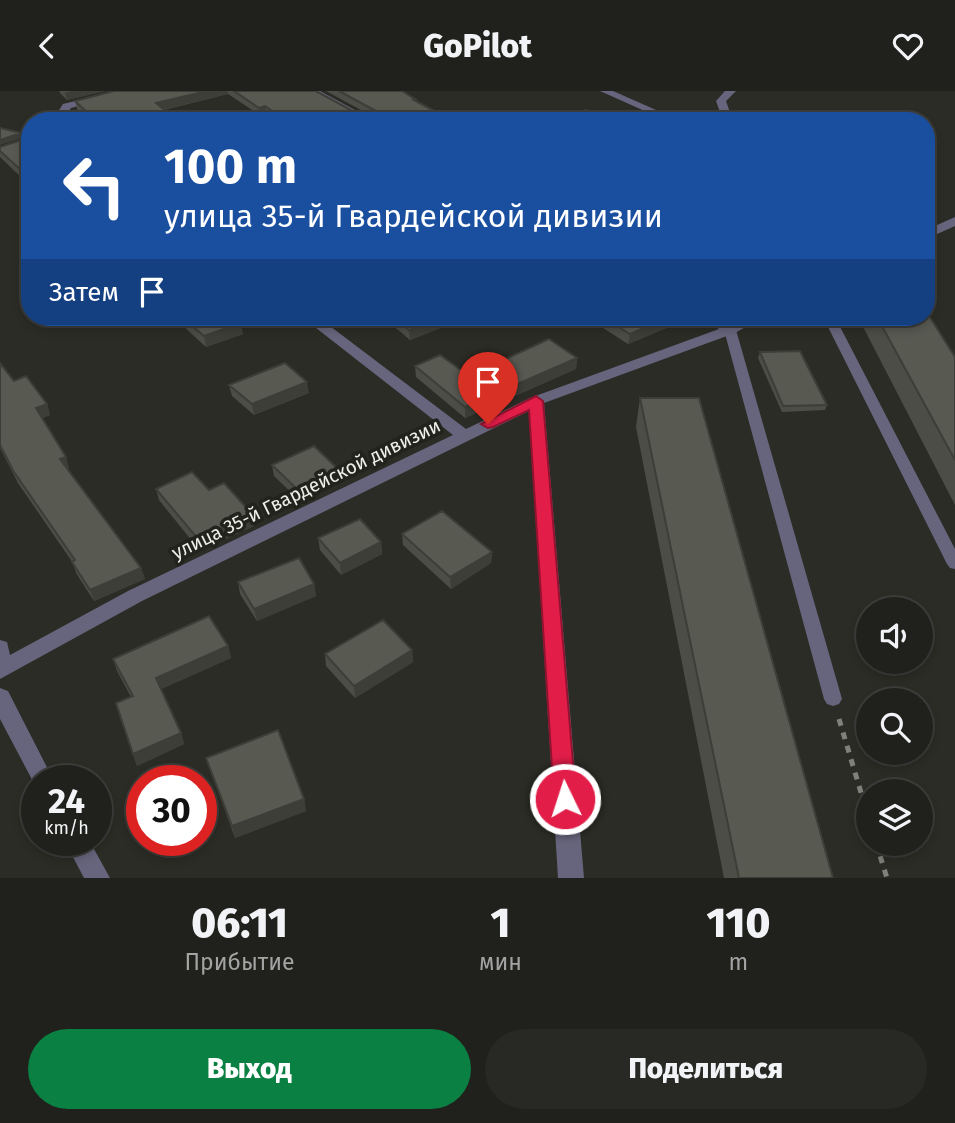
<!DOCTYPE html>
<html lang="ru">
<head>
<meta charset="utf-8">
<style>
	body { margin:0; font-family:"Fira Sans",sans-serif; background:#282925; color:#f1f3f6; height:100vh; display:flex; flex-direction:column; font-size:26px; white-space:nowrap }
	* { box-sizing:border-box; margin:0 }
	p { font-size:23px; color:#a2a3a3 }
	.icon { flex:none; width:38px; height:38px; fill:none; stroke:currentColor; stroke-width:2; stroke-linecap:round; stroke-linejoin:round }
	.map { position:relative; height:787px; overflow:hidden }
	.details { display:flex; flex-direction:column; background:#20211c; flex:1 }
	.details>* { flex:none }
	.banner { position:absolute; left:21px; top:21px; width:914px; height:214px; border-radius:28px; box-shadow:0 4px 10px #0003,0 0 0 2px #3d3e3b; background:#1a4fa0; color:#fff; overflow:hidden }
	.controls { position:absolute; left:856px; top:506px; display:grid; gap:14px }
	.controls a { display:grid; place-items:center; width:77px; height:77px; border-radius:50%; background:#20211c; box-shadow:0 4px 10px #0003,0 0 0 2px #3d3e3b; font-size:35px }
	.speed { position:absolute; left:21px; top:674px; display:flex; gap:14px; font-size:35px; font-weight:700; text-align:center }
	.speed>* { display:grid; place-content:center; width:91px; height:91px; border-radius:50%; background:#20211c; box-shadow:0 4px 10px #0003,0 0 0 2px #3d3e3b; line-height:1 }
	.speed small { font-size:18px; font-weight:400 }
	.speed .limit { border:10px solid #d22; background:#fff; color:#111 }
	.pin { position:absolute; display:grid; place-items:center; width:60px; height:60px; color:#fff; margin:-72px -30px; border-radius:50% 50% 50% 0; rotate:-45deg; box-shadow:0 0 7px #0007 }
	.pin .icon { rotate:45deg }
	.me { position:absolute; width:77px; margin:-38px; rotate:356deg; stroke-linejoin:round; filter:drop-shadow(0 0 5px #0008) }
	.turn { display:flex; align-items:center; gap:24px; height:147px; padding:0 28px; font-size:32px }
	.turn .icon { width:91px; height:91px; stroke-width:2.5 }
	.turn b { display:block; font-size:49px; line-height:60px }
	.then { display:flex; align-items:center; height:66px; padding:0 28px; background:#0003; gap:14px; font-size:26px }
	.eta { display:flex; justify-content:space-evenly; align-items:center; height:119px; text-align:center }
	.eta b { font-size:42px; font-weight:800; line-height:49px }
	.cta { display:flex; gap:14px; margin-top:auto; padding:14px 28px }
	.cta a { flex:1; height:80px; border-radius:42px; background:#0b8043; color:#fff; font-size:28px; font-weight:800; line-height:80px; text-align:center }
	.cta a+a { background:#282925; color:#f1f3f6 }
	header { display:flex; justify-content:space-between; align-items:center; height:91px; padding:0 28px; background:#20211c; font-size:32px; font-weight:800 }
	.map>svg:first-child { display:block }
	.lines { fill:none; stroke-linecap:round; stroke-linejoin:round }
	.path { stroke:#80817b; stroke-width:5; stroke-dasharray:7 7; stroke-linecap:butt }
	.service { fill:#66657d; fill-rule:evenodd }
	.minor { fill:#66657d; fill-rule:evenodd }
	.wall { fill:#4c4d46 }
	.shaded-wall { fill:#3e3e39 }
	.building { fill:#585951; stroke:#3e3e39; stroke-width:2 }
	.route { fill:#e11d48; stroke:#92132f; stroke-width:2 }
	.labels { text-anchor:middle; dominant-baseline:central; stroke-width:7; stroke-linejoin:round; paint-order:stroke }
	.street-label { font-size:19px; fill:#eeefea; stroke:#21231c }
</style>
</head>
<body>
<header><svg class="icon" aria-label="back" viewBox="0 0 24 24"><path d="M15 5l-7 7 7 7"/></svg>GoPilot<svg class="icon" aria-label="heart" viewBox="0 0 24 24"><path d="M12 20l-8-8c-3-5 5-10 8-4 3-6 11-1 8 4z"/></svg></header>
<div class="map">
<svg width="955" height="787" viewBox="0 0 955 787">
	<rect width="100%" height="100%" fill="#2b2c25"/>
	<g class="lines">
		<path class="path" d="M839 628 868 725
			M876 752 887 787"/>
		<path class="service" d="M823 226H835L955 458V478L950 477 947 473Z
			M730 236 736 239 842 608 839 613 833 615 827 613 824 608 724 239Z"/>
		<path class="minor" d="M116 0H133L71 17 62 30H52L63 13Z
			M307 0H320L375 30H362Z
			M600 0H613L681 30H667Z
			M725 0H736L726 10 733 30H723L716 10Z
			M955 126V135L926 148V139Z
			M302 226H318L466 338 530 307 719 238 702 226H719L731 233 745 226H763L735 242 544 312 584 787H558L529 320 142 510 0 588V549L7 551 10 564 128 500 453 344Z
			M0 597 8 600 54 690H37V698L0 628Z
			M64 749H89L110 787H84Z"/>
	</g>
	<path class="wall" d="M59 0H105L67 9 60 2Z
		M114 0H316L360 24H370L326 0H402L415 8V10L453 30H276L266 23 260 24 228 3 164 19 178 30H89L77 18 75 10Z
		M30 46 24 89 0 66V56Z
		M181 226H234L243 243 206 256 183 235Z
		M383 226H466V227L410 249Z
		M586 226H671L669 236 628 253Z
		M859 226H926L955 266V414L859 228Z
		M760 261 827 314 825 319 782 321 758 267Z
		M577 267 576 278 465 327 416 286 415 275 465 282Z
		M0 272 14 290 47 313 50 324 42 327 69 377 67 378 141 477 145 488 94 510 76 482 73 472 18 392 0 357Z
		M229 294 309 302 254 324 232 305Z
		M640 307 833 787H724L636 336Z
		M272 374 339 379 340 390 299 409 274 385Z
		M156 398 209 399 252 423 254 435 200 460 159 409Z
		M402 443 492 461 491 472 451 498 403 454Z
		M318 447 381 451 382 463 341 484 320 459Z
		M238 491 314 493 316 505 257 530 240 503Z
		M228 555 231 567 161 598 181 642 184 653 137 675 133 663 131 606 117 580 113 568Z
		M412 559 413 571 355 607 326 575 325 563Z
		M206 667 304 708 306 720 235 747Z"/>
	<path class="shaded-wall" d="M72 0H105L67 9 65 2Z
		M207 0H227L228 3 157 20 156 12Z
		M265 15 266 23 260 24 259 17Z
		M97 24 98 30H92L91 25Z
		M21 42 22 47 0 54V49Z
		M30 77V87L24 89 21 79Z
		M444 226H466V227L410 249 409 239Z
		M669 226H671L669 236 628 253 630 243Z
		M241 232 243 243 206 256 204 245Z
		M577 267 576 278 465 327V316Z
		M307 291 309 302 254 324 252 313Z
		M47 313 50 324 40 328 36 317Z
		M66 366 69 377 64 379 60 368Z
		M339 379 340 390 299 409 297 398Z
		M252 423 254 435 200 460 198 448Z
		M381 451 382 463 341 484 340 472Z
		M492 461 491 472 451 498 450 486Z
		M141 477 145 488 94 510 90 499Z
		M314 493 316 505 257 530 254 518Z
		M228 555 231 567 160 598 156 587Z
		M412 559 413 571 355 607 354 595Z
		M181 642 184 653 137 675 133 663Z
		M304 708 306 720 235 747 232 735Z"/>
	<path class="building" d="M114 0H207L156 12 178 30H104L97 24 91 25 75 10Z
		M234 0H316L360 24H377L376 20 339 0H402L415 8H412L453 30H287L265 15 259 17Z
		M586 19 613 30H551Z
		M803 21 809 30H781L785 26Z
		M0 37 21 42 0 49Z
		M30 46V77L21 79 0 60V56Z
		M926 220 955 266V369L877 226H926Z
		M182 226H234L241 232 204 245Z
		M393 226H444L409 239Z
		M603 226H669L630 243Z
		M549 248 577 267 465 316 415 275 440 264 465 282 478 276 482 279Z
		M800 260 827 314 783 315 760 261Z
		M0 272 14 290 26 285 47 313 36 317 66 366 60 368 141 477 90 499 72 471 75 469 14 381 0 354Z
		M285 272 307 291 252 313 229 294Z
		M640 307H699L833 787H739Z
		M314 355 339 379 297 398 272 374Z
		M192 381 209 399 224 392 252 423 198 448 156 398Z
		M442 420 492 461 450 486 402 443Z
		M360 428 381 451 340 472 318 447Z
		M299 467 314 493 254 518 238 491Z
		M209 525 228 555 156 587 181 642 133 663 116 612 133 605 113 568Z
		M383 529 412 559 354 595 325 563Z
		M278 639 304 708 232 735 206 667Z"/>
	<path class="route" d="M536 305 543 310 576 708 572 714 565 717 557 714 554 708 529 319 493 336 488 337 481 333Z"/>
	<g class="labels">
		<g class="street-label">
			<text transform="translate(306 398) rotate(-26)">улица 35-й Гвардейской дивизии</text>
		</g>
	</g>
</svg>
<div class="controls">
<a><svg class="icon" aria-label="sound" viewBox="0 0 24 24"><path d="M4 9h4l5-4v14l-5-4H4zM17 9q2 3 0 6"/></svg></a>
<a><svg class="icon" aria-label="search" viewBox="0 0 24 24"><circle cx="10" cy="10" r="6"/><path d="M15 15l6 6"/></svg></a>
<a><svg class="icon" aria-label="layers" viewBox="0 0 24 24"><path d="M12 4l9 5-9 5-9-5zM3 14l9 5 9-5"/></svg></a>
</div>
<div class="speed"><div>24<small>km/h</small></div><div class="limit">30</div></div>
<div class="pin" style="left:488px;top:333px;background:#d93025"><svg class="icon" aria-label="arrive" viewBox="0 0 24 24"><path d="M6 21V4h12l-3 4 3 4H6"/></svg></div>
<svg class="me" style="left:565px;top:708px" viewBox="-20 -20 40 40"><circle r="17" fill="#e11d48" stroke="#fff" stroke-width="3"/><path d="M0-11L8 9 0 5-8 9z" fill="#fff"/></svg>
<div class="banner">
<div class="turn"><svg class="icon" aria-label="left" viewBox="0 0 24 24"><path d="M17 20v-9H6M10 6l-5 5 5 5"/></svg><div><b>100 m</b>улица 35-й Гвардейской дивизии</div></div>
<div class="then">Затем<svg class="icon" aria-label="arrive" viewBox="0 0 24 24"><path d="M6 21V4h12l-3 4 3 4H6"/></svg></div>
</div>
</div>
<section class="details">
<div class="eta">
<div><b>06:11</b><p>Прибытие</p></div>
<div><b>1</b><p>мин</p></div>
<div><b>110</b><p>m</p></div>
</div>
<div class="cta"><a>Выход</a><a>Поделиться</a></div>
</section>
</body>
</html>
